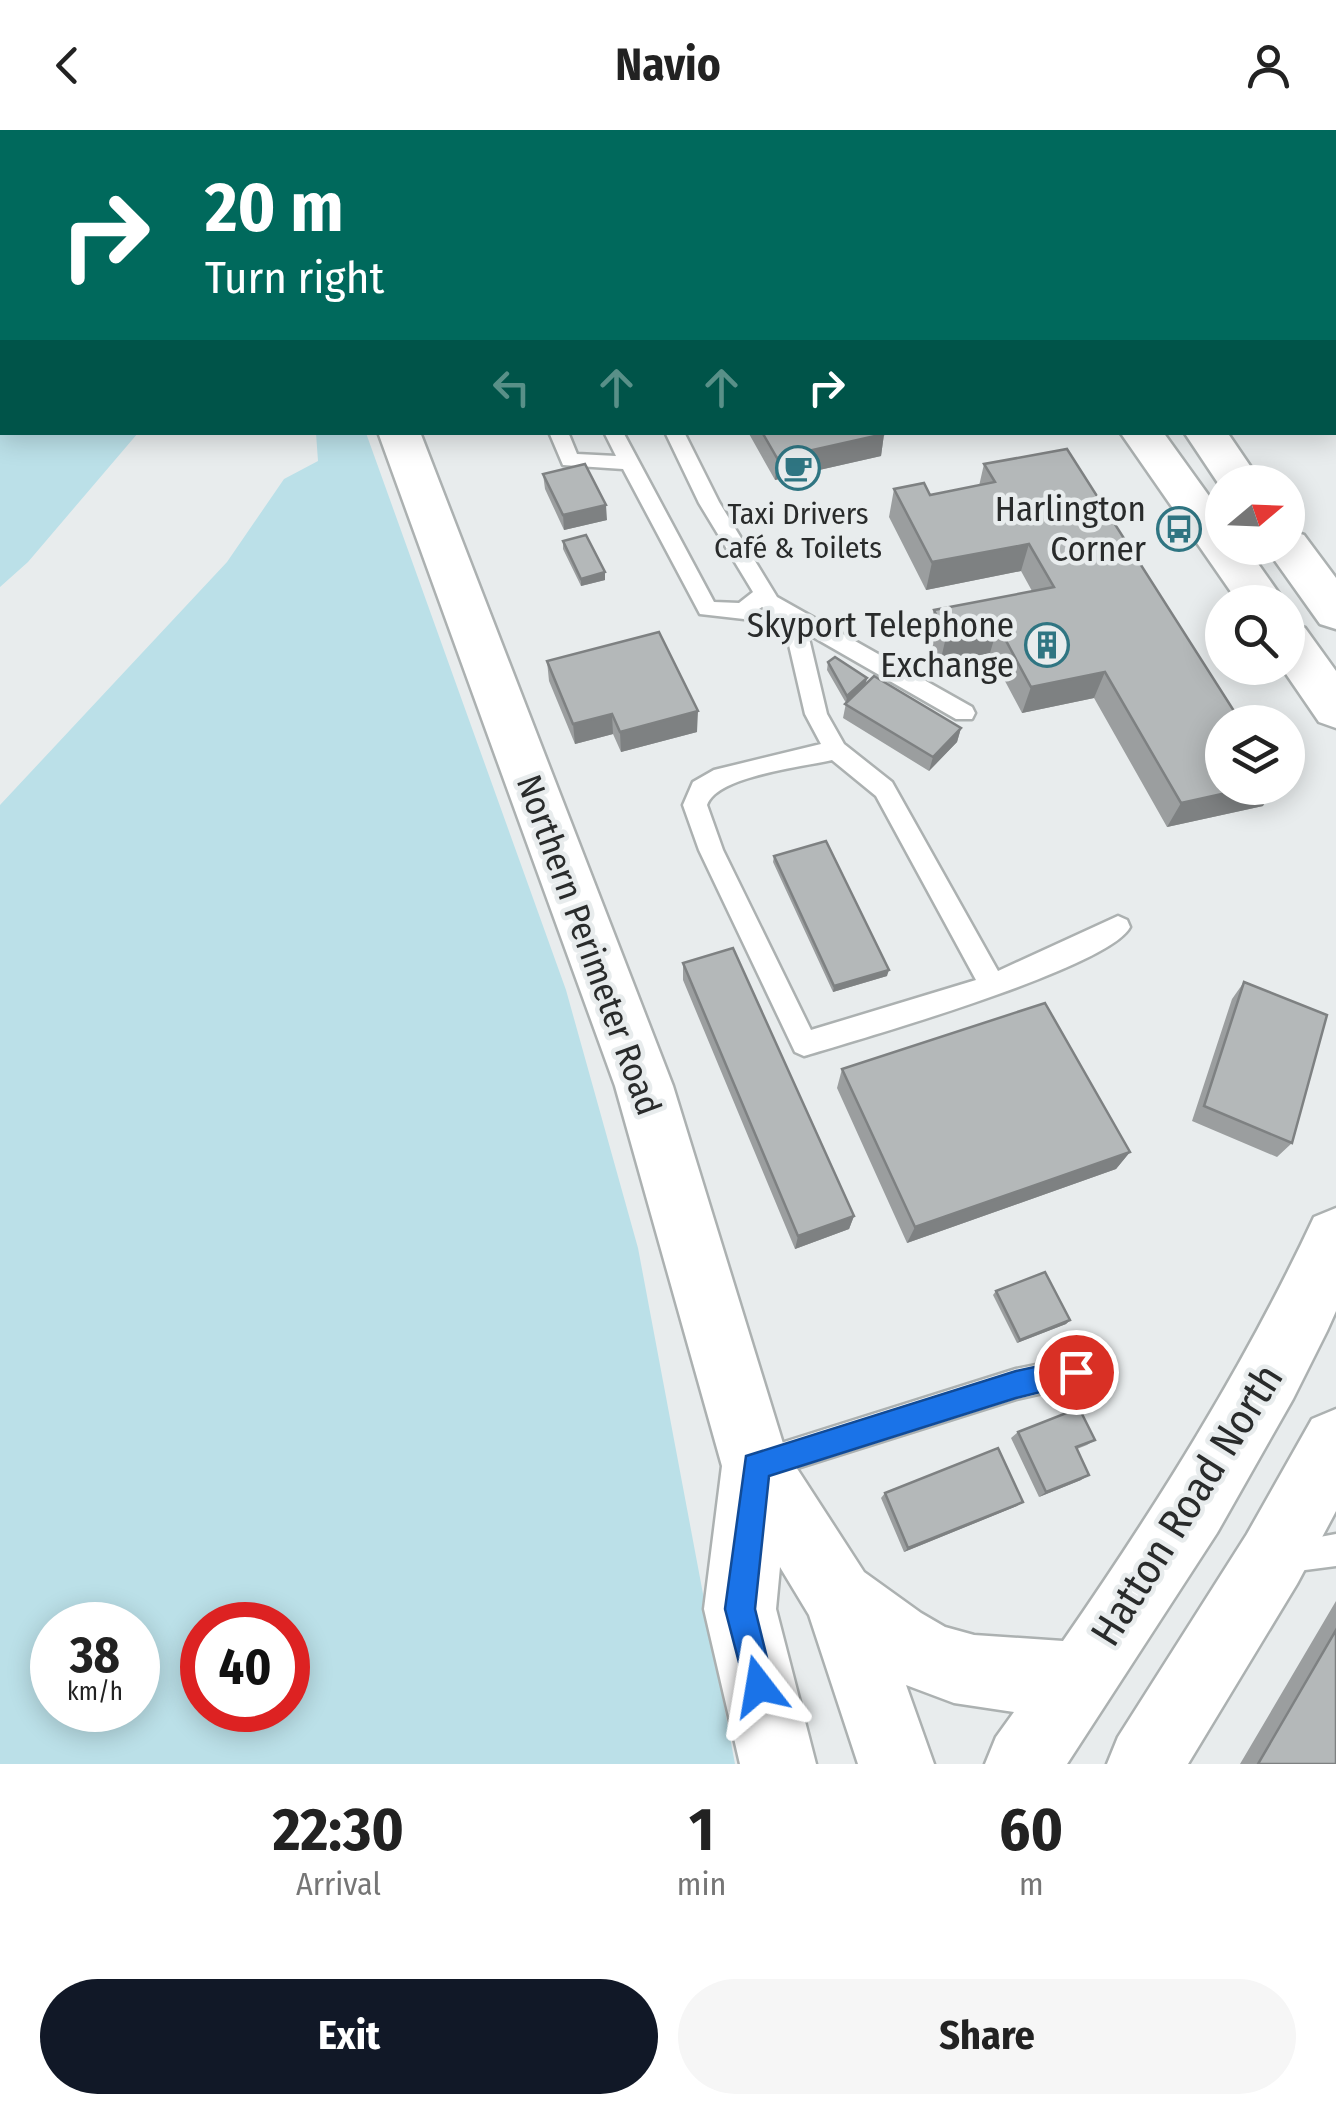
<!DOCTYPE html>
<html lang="en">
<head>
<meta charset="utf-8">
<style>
	body { margin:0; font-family:"Fira Sans Condensed",sans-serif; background:#f6f6f6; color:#222; height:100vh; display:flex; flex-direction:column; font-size:38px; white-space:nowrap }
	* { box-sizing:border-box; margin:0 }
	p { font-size:32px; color:#767676 }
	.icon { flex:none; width:55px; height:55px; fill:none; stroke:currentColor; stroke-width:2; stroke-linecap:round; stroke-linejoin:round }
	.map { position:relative; height:1634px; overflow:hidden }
	.side { display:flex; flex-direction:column; background:#fff; flex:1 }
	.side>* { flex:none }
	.hud { position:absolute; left:0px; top:0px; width:1338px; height:305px; box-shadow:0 5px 25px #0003; background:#00695c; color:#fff; overflow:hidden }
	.needle { width:65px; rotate:71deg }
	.buttons { position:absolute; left:1205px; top:335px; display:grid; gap:20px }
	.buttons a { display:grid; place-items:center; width:100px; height:100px; border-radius:50%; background:#fff; box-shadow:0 5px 25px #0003; font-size:50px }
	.speed { position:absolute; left:30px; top:1472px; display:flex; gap:20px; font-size:50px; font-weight:700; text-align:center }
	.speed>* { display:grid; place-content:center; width:130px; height:130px; border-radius:50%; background:#fff; box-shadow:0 5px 25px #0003; line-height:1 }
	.speed small { font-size:25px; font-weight:400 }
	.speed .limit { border:15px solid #d22; background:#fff; color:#111 }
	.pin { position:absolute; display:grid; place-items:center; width:85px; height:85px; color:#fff; margin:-42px; border:5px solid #fff; border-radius:50%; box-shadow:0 2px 10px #0007 }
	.me { position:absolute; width:110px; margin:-55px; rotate:346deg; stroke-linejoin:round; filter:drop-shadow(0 0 8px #0008) }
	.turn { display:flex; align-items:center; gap:35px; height:210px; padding:0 40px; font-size:45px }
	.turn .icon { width:130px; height:130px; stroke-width:2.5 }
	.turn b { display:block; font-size:70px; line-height:85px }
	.lanes { display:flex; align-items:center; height:95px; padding:0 40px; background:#0003; justify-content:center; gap:50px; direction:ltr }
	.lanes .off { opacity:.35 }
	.eta { display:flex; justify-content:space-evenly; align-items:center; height:170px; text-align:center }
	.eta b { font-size:60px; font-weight:700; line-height:70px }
	.action { display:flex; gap:20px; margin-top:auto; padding:20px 40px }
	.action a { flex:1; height:115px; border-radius:60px; background:#111827; color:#fff; font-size:40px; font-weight:700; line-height:115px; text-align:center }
	.action a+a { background:#f6f6f6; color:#222 }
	header { display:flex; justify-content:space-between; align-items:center; height:130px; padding:0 40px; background:#fff; font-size:45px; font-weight:700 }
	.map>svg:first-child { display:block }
	.green { fill:#bbe0e8; fill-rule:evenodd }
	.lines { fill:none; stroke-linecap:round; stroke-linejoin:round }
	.service-casing { stroke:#acb1b1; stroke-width:5 }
	.tertiary-casing { stroke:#acb1b1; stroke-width:5 }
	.trunk-casing { stroke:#acb1b1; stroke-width:5 }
	.service { fill:#fff; fill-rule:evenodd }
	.tertiary { fill:#fff; fill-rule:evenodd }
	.trunk { fill:#fff; fill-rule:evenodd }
	.wall { fill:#9b9e9f }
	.shaded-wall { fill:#7e8182 }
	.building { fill:#b4b8b9; stroke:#7e8182; stroke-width:2.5 }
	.route { fill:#1a73e8; stroke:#114b97; stroke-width:2.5 }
	.labels { text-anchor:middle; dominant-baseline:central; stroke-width:9; stroke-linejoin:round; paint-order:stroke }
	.far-poi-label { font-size:30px; fill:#292b2b; stroke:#e8eced }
	.poi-label { font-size:35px; fill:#292b2b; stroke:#e8eced; text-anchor:end }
	.street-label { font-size:35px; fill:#292b2b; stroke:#e8eced }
	.near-street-label { font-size:42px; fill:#292b2b; stroke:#e8eced }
</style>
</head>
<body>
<header><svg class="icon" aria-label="back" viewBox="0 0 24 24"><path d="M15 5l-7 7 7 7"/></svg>Navio<svg class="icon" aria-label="person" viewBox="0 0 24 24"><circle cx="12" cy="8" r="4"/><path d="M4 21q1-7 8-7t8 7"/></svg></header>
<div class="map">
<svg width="1336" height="1634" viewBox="0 0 1336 1634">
	<rect width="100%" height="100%" fill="#e8eced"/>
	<path class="green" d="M0 0 234 2H2V302L138 303 28 432 0 457Z
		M316 303H366L566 860 638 1118 735 1634H0V675L227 432 284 349 318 331ZM52 1495H138V1580H52ZM202 1495H288V1580H202Z"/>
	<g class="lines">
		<g class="service-casing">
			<path id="service" d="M410 0H426L428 2H412Z
				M463 0H479L480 2H464Z
				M526 0H542L543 2H527Z
				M556 0H572V2H556Z
				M628 0H644L645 2H629Z
				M1089 0H1105L1107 2H1091Z
				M549 302H568L577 324 616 326 604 302H623L714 472 739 473 753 462 699 373 665 302H684L719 372 777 467 972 577 975 583 972 589H956L808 504 827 584 844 614 892 652 998 841 1118 786 1127 790 1130 797C1110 838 857 910 804 926L795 922 699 720 683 675 693 652 714 640 821 614 805 584 783 489 762 477 744 489 700 484 623 339 563 335ZM832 630 876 666 976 850 811 900 723 720 707 675C717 646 802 637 832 630Z
				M1076 1227 1087 1231 1091 1242 1087 1253 1016 1269 756 1351 745 1347 741 1336 745 1325 756 1321 1016 1239Z
				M1336 1404V1436L1282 1443 1271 1438 1266 1427 1271 1416Z"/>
		</g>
		<g class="tertiary-casing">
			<path id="tertiary" d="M283 0H317V2H283Z
				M378 302H420L673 956 785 1320 864 1442 921 1483 945 1497 974 1505 1063 1511C1157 1375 1244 1237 1314 1087L1336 1078V1181L1327 1201 1293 1269 1217 1403 1067 1634H985L996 1607 1014 1582 954 1573 906 1555 934 1634H858L809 1485 780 1437 776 1479 816 1634H740L704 1479 722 1336 615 956Z
				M1336 1279V1381L1297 1454 1188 1634H1107L1118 1607 1247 1404 1312 1289Z"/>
		</g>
		<g class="trunk-casing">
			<path id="trunk" d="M912 0H946L947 2H913Z
				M961 0H996L997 2H962Z
				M1120 302H1163L1222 384V418H1247L1285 472H1238Z
				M1184 302H1227L1261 352H1222V359Z
				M1288 400 1304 405 1336 448V499L1320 494 1266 418H1288Z
				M1288 493 1305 498 1336 541V598L1319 592 1282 538H1288Z"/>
		</g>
		<use href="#service" class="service"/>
		<use href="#tertiary" class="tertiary"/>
		<use href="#trunk" class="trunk"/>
	</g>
	<path class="wall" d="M1165 0H1336V229L1335 2H1164Z
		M748 302H884V304L881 326 775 350Z
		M984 334 1263 676 1167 697 1094 568 1022 583 990 523 940 533 927 507 934 480 1032 461 1021 441 926 460 889 387 894 359 930 365 979 356Z
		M543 344 607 390 564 400 545 359Z
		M563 411 605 450 581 456 563 419Z
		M547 531 697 602 621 622 613 604 575 614 549 551Z
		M828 532 867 548 866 553 961 598 957 612 929 641 843 588 846 573 827 540Z
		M774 726 887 846 833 862 773 732Z
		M683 833 854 1086 849 1099 795 1119 683 850Z
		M1244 852 1292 1013 1277 1027 1192 991 1232 869Z
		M842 939 1130 1022 1116 1039 907 1113 837 958Z
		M996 1161 1070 1190 1066 1194 1017 1213 993 1165Z
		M1018 1302 1095 1310 1087 1315 1077 1319 1081 1350 1039 1367 1011 1308Z
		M885 1363 1017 1376 904 1422 881 1368Z
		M1336 1471V1634H1240Z"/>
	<path class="shaded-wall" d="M884 304 881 326 775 350 777 328Z
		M606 375 607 390 564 400 563 385Z
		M1029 414 1021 441 926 460 932 432Z
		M605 442V450L581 456V449Z
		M998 496 990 523 940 533 946 507Z
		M1105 542 1094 568 1022 583 1031 557Z
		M867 548 865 555 846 573 847 566Z
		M698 581 697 602 621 622 620 602Z
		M612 584 613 604 575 614 573 594Z
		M961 598 957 612 929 641 933 627Z
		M1249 658H1274L1263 676 1167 697 1181 673Z
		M889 840 887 846 833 862 834 856Z
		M1130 1022 1116 1039 907 1113 915 1097Z
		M854 1086 849 1099 795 1119 798 1106Z
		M1070 1190 1066 1194 1017 1213 1020 1210Z
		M1089 1345 1081 1350 1039 1367 1046 1362Z
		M1023 1372 1017 1376 904 1422 908 1418Z"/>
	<path class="building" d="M1178 0H1336V184L1335 2H1180Z
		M762 302H884V304L777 328Z
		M1067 319 1241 592H1222V658H1249L1181 673 1105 542 1031 557 998 496 946 507 934 480 1054 457 1029 414 932 432 894 359 924 353 930 365 995 352 984 334Z
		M585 334 606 375 563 385 543 344Z
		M586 405 605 442 581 449 563 411Z
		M659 502 698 581 620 602 612 584 573 594 547 531Z
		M835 527 867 548 847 566 828 532Z
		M874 546 961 598 933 627 845 574Z
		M826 711 889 840 834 856 774 726Z
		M733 818 854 1086 798 1106 683 833Z
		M1244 852 1327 885 1292 1013 1204 976Z
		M1045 873 1130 1022 915 1097 842 939Z
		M1045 1142 1070 1190 1020 1210 996 1161Z
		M1079 1278 1095 1310 1076 1317 1089 1345 1046 1362 1018 1302Z
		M998 1318 1023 1372 908 1418 885 1363Z
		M1336 1500V1634H1258Z"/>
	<path class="route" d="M1076 1228 1085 1232 1089 1242 1085 1251 1016 1268 769 1346 755 1479 774 1556 770 1567 759 1571 748 1567 725 1479 746 1326 1016 1241Z"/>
	<defs>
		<g id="cafe-ring" transform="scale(2.25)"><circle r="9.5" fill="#e8eced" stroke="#2f7582" stroke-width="1.5"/><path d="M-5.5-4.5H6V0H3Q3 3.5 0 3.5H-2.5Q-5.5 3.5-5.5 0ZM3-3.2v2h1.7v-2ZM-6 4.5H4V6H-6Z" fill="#2f7582"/></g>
		<g id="bus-ring" transform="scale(2.25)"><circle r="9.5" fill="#e8eced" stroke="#2f7582" stroke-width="1.5"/><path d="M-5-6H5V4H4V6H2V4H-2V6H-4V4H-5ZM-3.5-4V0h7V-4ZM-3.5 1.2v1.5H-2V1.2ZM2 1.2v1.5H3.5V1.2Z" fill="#2f7582"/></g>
		<g id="building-ring" transform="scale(2.25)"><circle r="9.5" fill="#e8eced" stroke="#2f7582" stroke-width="1.5"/><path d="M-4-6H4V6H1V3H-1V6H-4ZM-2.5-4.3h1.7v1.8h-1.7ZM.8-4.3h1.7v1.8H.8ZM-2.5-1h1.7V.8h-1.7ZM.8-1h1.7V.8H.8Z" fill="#2f7582"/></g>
	</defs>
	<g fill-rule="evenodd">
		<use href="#cafe-ring" x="798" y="338"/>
		<use href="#bus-ring" x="1179" y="399"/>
		<use href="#building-ring" x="1047" y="515"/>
	</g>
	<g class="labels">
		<g class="far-poi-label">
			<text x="798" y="384">Taxi Drivers<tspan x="798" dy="34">Café &amp; Toilets</tspan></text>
		</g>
		<g class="poi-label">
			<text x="1146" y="379">Harlington<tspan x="1146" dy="40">Corner</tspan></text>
			<text x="1014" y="495">Skyport Telephone<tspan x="1014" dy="40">Exchange</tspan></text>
		</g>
		<g class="street-label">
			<text transform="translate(589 815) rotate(70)">Northern Perimeter Road</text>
		</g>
		<g class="near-street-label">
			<text transform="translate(1187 1375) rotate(-58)">Hatton Road North</text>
		</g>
	</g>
</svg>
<div class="buttons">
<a><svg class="needle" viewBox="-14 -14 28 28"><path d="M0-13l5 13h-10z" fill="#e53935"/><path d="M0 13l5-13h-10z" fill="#767676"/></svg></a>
<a><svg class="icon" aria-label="search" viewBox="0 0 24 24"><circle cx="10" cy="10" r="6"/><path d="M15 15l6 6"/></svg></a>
<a><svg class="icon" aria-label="layers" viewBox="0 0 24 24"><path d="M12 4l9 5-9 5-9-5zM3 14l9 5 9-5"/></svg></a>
</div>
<div class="speed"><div>38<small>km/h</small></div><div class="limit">40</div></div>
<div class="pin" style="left:1076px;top:1242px;background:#d93025"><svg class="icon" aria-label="arrive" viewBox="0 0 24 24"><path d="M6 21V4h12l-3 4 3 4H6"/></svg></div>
<svg class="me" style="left:759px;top:1556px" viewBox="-20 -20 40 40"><path d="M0-17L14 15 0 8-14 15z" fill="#1a73e8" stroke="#fff" stroke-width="4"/></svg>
<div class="hud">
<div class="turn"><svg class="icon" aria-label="right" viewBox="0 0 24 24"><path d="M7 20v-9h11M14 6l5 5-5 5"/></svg><div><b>20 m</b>Turn right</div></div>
<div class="lanes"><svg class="icon off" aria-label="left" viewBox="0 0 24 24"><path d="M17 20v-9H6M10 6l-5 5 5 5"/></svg><svg class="icon off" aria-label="ahead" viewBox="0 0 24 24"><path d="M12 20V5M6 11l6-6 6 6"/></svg><svg class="icon off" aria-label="ahead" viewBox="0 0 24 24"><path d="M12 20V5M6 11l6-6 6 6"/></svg><svg class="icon" aria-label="right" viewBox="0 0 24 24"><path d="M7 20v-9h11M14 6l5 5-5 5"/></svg></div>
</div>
</div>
<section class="side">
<div class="eta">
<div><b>22:30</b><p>Arrival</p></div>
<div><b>1</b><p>min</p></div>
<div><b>60</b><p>m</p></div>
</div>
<div class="action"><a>Exit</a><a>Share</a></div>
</section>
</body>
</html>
